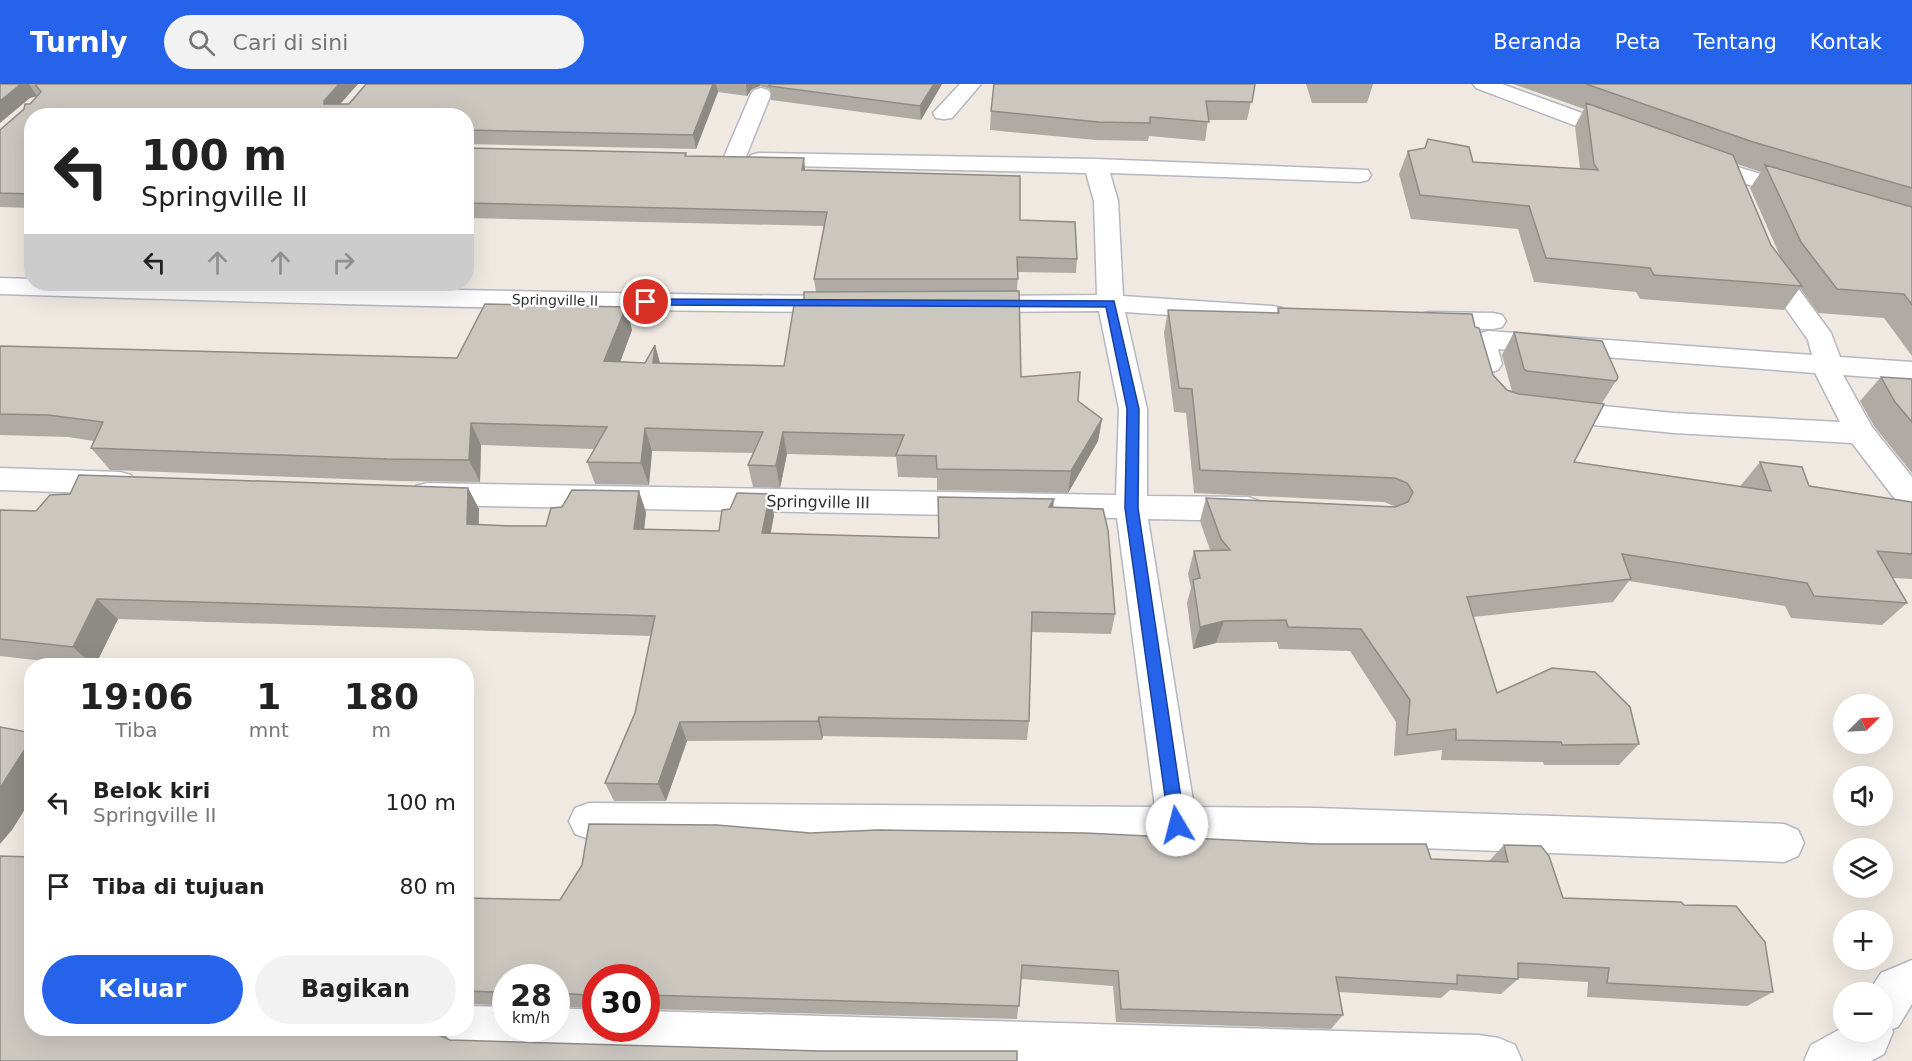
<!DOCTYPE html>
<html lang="id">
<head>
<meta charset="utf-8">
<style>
	body { margin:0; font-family:"DejaVu Sans",sans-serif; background:#f2f2f2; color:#222; height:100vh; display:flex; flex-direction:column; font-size:22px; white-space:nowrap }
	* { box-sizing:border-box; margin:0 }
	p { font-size:20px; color:#767676 }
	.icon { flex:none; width:33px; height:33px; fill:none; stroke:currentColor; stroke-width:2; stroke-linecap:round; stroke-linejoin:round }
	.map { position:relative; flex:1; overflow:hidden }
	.sheet { position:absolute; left:24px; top:574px; width:450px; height:378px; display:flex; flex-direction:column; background:#fff; border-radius:24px; box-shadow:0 6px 24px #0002 }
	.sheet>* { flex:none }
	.banner { position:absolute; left:24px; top:24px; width:450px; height:183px; border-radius:24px; box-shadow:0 6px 24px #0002; background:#fff; color:#222; overflow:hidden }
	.needle { width:39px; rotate:66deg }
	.tools { position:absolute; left:1833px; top:610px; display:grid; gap:12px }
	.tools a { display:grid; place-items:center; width:60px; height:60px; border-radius:50%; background:#fff; box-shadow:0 6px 24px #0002; font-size:30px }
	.speed { position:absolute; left:492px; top:880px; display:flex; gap:12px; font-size:30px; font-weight:700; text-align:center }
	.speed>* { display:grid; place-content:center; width:78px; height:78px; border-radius:50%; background:#fff; box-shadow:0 6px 24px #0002; line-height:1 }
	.speed small { font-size:15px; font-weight:400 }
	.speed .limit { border:9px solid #d22; background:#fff; color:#111 }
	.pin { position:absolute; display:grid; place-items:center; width:51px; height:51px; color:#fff; margin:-26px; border:3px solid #fff; border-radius:50%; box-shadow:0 2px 6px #0007 }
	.me { position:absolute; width:66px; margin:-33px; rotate:352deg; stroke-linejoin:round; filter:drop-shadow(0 0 4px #0008) }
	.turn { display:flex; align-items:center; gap:21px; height:126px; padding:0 18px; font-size:27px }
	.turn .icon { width:78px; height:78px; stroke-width:2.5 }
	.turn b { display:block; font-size:42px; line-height:51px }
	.lanes { display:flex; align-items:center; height:57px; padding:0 18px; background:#0003; justify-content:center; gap:30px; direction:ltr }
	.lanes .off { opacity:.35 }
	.eta { display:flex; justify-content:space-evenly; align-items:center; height:102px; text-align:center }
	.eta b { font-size:36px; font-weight:700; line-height:42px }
	.action { display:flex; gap:12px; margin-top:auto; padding:12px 18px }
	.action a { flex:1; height:69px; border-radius:36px; background:#2563eb; color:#fff; font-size:24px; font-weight:700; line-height:69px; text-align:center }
	.action a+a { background:#f2f2f2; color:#222 }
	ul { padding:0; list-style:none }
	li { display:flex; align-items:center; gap:18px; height:84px; padding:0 18px }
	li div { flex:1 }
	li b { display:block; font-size:22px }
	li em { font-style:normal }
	header { display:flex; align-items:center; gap:36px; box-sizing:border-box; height:84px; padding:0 30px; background:#2563eb; color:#fff }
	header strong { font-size:28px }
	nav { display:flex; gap:33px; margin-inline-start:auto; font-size:21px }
	.search { width:420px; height:54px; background:#f2f2f2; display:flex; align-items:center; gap:15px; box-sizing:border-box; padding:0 21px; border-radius:33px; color:#767676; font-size:22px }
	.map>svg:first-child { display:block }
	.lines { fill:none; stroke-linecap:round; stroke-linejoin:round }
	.street-casing { stroke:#b4b7c1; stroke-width:3 }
	.secondary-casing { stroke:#b4b7c1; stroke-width:3 }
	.street { fill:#fff; fill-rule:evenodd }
	.secondary { fill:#fff; fill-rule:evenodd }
	.wall { fill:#afaba4; fill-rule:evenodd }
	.shaded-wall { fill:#8e8b86 }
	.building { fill:#cbc7bf; stroke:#8e8b86; stroke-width:1.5 }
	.route { fill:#2563eb; stroke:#184099; stroke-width:1.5 }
	.labels { text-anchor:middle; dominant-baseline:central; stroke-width:4.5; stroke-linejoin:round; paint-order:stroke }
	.far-street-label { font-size:14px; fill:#2e2e2e; stroke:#fff }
	.street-label { font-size:16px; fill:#2e2e2e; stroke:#fff }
</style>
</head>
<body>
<header>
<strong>Turnly</strong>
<div class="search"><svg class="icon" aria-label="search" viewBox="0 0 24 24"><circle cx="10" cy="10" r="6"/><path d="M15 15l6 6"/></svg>Cari di sini</div>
<nav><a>Beranda</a><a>Peta</a><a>Tentang</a><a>Kontak</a></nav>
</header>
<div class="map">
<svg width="1912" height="977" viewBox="0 0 1912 977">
	<rect width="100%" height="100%" fill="#efe9e1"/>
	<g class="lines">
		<g class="street-casing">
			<path id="street" d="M960 0H981L952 34 944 35 936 34 933 29Z
				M761 4 768 6 771 10 745 75 742 80 734 82 726 80 723 75 751 10 754 6Z
				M759 69 1096 75 1368 86 1371 91 1368 96 1360 98 1110 89 1118 117 1123 212 1273 222 1282 224 1286 230 1282 236 1273 238 1125 228 1147 325V412L1248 413 1259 417 1264 425 1259 433 1248 437 1148 435 1194 723 1316 724 1784 740 1798 746 1804 759 1798 772 1784 778 1316 760 589 755 575 750 569 737 575 724 589 719 1155 723 1117 434 427 421 416 418 411 410 416 402 427 399 1116 411 1119 325 1099 227 974 228 965 226 961 220 965 214 974 212 1097 211 1094 117 1086 89 751 81 748 76 751 71Z
				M1767 171 1776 174 1831 249 1840 273 1912 278V296L1843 291 1872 343 1912 393V426L1901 423 1852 359 1674 349 1553 337 1543 334 1539 327 1543 320 1553 317 1674 329 1840 338 1815 289 1498 265 1502 280 1498 286 1488 289 1478 286 1468 258 1472 252 1488 247 1812 271 1808 256 1754 179 1758 174Z
				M0 194 32 195V200C304 200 577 211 850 212L859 214 863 220 859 226 850 228C567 227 283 219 0 210Z
				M1429 228 1493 229 1502 231 1506 237 1502 243 1493 245 1429 244 1420 242 1416 236 1420 230Z
				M0 384 120 388 131 391 135 399 131 407 120 410 0 406Z
				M1912 876V920L1898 943 1892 945 1893 948 1884 970 1871 977H1804L1811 961 1844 943V948H1882V909H1868L1881 889Z
				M466 922 506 923V945H556V924L596 926V945H646V927L1478 951 1499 954 1515 961 1522 977H824L466 966 450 960 444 945H466Z"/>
		</g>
		<g class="secondary-casing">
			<path id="secondary" d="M1473 0H1502L1629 46 1632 51 1629 56 1621 58 1613 56 1476 4Z
				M1699 71 1806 104 1810 109 1806 114 1798 116 1691 83 1688 78 1691 73Z"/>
		</g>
		<use href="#street" class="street"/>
		<use href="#secondary" class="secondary"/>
	</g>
	<path class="wall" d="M0 0H358L340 20H349L366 0H942L921 36 771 16 770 5 760 2 752 5 747 12 718 8 696 65 466 60V32H32V124L0 123V46L30 20 38 12 30 14Z
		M1255 0 1247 36H1208L1205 57 1149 52 1148 57 1096 56 990 46 991 27Z
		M1306 0H1373L1367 19H1312Z
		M1513 0H1912V272L1884 234 1818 229 1800 204 1784 226 1640 215 1636 208 1534 198 1518 145 1411 135 1399 90 1408 67 1473 78 1580 85 1575 42 1584 25ZM1737 80 1761 88 1750 104 1780 172 1771 161Z
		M466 64 686 69 687 72 804 74 805 87 1020 136 1077 175 1076 189 1018 188 1017 207 1021 293 1078 317 1102 335 1098 357 1068 409 937 406V394L898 393 896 373 787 370 780 404 753 403 748 381 753 369 652 367 649 401 595 400 587 378 595 365 481 361 480 398 400 397 110 386 91 364 94 357 68 353 0 351V262L457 274 626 223 632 246 620 278 645 279 655 261 660 279 784 282 804 221 816 208 814 195 824 142 466 134Z
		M1278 224 1475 243 1493 291 1507 306 1512 307 1502 271 1514 248 1616 297 1602 319 1574 378 1741 403V401L1760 378 1809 402 1912 418V495L1893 494 1907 519 1882 541 1791 534 1785 522 1629 497 1613 518 1473 533 1497 609 1639 660 1619 681H1544L1543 678 1441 676 1442 666 1394 672 1396 638 1350 567 1279 565 1277 558 1216 559 1193 565 1187 519 1191 504 1188 490 1194 467 1210 466 1200 437 1206 414 1396 423 1384 418 1194 409 1186 329 1174 328 1164 249 1168 226 1277 229Z
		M1881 293 1912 295V389L1874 342 1860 317Z
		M468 404 479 425V441L546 442 646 428 644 445 719 447 774 431 771 449 939 454 1053 423 1115 530 1111 550 1032 548 1029 637 1027 656 823 652 822 656 687 657 666 717H614L605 699 635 629 651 552 118 535 95 582H88L0 572V426L36 427Z
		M810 749 1488 778 1504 761 1563 814 1684 821 1773 908 1747 922 1587 913 1588 898 1518 894V895L1501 910 1450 906 1441 914 1339 908 1343 931 1331 945 1116 938 1113 902 1021 895 1017 935 646 925V894H596V940L586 929V924L556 922V894H506V940L494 929 493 921 466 920V814L560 816Z"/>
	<path class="shaded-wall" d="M22 0H29L37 12 30 14 0 39V17L20 1Z
		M339 0H358L330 31 324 20V17Z
		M713 0H716L718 8 696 65 693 51Z
		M746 0H760V2L752 5 747 12Z
		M934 0H942L921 36 920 22Z
		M804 74 805 88 802 86Z
		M626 223 632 246 612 300 604 277Z
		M655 261 661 283 653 279Z
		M1102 335 1098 357 1068 409 1071 387Z
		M471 339 481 361 480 398 469 376Z
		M645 344 652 367 649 401 641 379Z
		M783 348 787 370 780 404 776 382Z
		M468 404 479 425 478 461 467 440Z
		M639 407 646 428 642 466 634 445Z
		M770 410 774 431 766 470 762 449Z
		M1054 415 1052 436 1049 423Z
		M97 515 118 535 95 582H94L73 563Z
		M1224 537 1216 559 1193 565 1200 543Z
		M819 633 823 652 822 656 818 637Z
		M680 638 687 657 666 717 658 700Z
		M32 654V714L12 746 0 760V704Z
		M430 945H443L448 961 431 948Z"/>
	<path class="building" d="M0 0H22L20 1 0 17Z
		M35 0H339L324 17V20H349L366 0H713L693 51 466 46V32H32V110L0 109V46L24 25 25 20H30L41 8Z
		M770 0H934L920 22 769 2Z
		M994 0H1255L1252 18 1206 17 1209 38 1150 33V39L1098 38 991 27Z
		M1586 0H1912V104L1753 58Z
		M1586 19 1733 71 1771 161 1802 202 1654 191 1650 184 1546 174 1529 122 1420 111 1408 67 1425 64 1428 55 1469 63 1473 78 1598 86 1594 80Z
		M466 64 686 69 685 72 804 74 802 86 1020 92V136L1075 138 1077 175 1017 173 1018 195H814L827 128 466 119Z
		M1765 81 1912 123V221L1904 210 1837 205 1801 158Z
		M1019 207 1021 293 1080 288 1078 317 1102 335 1071 387 937 385 936 372 896 371 904 351 783 348 776 382 748 381 763 348 645 344 641 379 587 378 607 343 471 339 469 376 387 375 91 364 103 338 48 331 0 330V262L457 274 485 220 626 223 604 277 645 279 655 261 653 279 784 282 794 221H804V208Z
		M1278 224 1472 230 1475 243 1479 244 1493 291 1507 306 1519 310 1604 320 1574 378 1771 407 1760 378 1802 383 1809 402 1912 418V470L1877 467 1907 519 1814 512 1807 499 1622 470 1631 495 1467 513 1497 609 1552 584 1595 588 1630 623 1639 660 1562 661 1561 658 1456 656V645L1407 651 1410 616 1361 545 1288 543 1286 536 1224 537 1200 543 1193 496 1200 494 1194 467 1230 466 1221 455 1206 414 1395 423 1408 418 1413 408 1407 399 1395 394 1200 386 1192 305 1179 304 1168 226 1279 229Z
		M1514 248 1602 257 1618 293 1616 297 1527 287 1524 285Z
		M1881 293 1912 295V338L1895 318Z
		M79 391 468 404 467 440 512 442H546L551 424 562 423 572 406 639 407 634 445 719 447 722 426 730 425 737 409 770 410 762 449 939 454 938 413 1054 415 1049 423 1103 425 1108 446 1115 530 1032 528 1029 637 819 633 818 637 680 638 658 700 605 699 635 629 655 532 97 515 73 563 0 555V426L36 427 50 411 70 410Z
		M0 643 32 649V654L0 704Z
		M589 740 717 741 810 749 878 746 1085 749 1316 760H1426L1431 775 1508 778 1504 761 1541 762 1549 772 1563 814 1681 818 1684 821 1736 822 1765 858 1773 908 1607 899 1609 884 1518 879V895L1457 891V900L1336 893 1343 931 1121 925 1118 887 1022 881 1019 922 646 911V894H596V929H586V911L556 909V894H506V929H494L493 908 466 907V814L560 816 582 781Z
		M0 772 32 773V945H430L431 948 450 956 819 967H1017V977H0Z"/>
	<path class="route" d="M646 215 1114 217 1139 325 1138 424 1185 741 1183 747 1177 749 1171 747 1169 741 1125 424 1127 325 1106 223 642 221 641 218Z"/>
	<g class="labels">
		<g class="far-street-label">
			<text transform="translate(555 216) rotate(1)">Springville II</text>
		</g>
		<g class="street-label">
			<text transform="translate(818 418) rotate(1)">Springville III</text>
		</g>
	</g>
</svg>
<div class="tools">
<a><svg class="needle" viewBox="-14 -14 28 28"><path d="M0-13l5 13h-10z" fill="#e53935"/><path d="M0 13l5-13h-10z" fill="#767676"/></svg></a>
<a><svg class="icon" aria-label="sound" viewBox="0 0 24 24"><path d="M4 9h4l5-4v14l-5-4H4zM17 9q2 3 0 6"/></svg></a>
<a><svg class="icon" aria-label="layers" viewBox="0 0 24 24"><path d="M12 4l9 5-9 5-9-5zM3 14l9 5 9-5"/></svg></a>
<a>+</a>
<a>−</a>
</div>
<div class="speed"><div>28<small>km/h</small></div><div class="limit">30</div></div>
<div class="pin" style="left:646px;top:218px;background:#d93025"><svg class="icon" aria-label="arrive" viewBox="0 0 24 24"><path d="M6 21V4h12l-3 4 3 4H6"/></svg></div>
<svg class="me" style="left:1177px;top:741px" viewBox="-20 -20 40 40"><circle r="19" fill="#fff"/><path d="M0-13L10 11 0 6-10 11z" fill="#2563eb"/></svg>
<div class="banner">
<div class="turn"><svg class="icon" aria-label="left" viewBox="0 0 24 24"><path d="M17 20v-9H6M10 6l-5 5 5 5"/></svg><div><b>100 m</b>Springville II</div></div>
<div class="lanes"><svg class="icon" aria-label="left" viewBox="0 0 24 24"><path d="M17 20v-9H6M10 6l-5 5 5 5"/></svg><svg class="icon off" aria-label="ahead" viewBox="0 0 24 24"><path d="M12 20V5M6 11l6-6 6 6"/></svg><svg class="icon off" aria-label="ahead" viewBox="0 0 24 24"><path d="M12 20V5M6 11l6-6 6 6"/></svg><svg class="icon off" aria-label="right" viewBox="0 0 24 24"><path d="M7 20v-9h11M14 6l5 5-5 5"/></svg></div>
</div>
<section class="sheet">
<div class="eta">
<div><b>19:06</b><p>Tiba</p></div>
<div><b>1</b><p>mnt</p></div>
<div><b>180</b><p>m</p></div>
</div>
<ul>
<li><svg class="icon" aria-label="left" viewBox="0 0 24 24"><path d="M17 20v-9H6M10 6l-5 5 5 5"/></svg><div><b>Belok kiri</b><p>Springville II</p></div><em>100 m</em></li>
<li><svg class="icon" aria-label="arrive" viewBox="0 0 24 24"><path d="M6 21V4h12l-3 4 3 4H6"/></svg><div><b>Tiba di tujuan</b></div><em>80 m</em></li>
</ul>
<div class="action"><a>Keluar</a><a>Bagikan</a></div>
</section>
</div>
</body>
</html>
